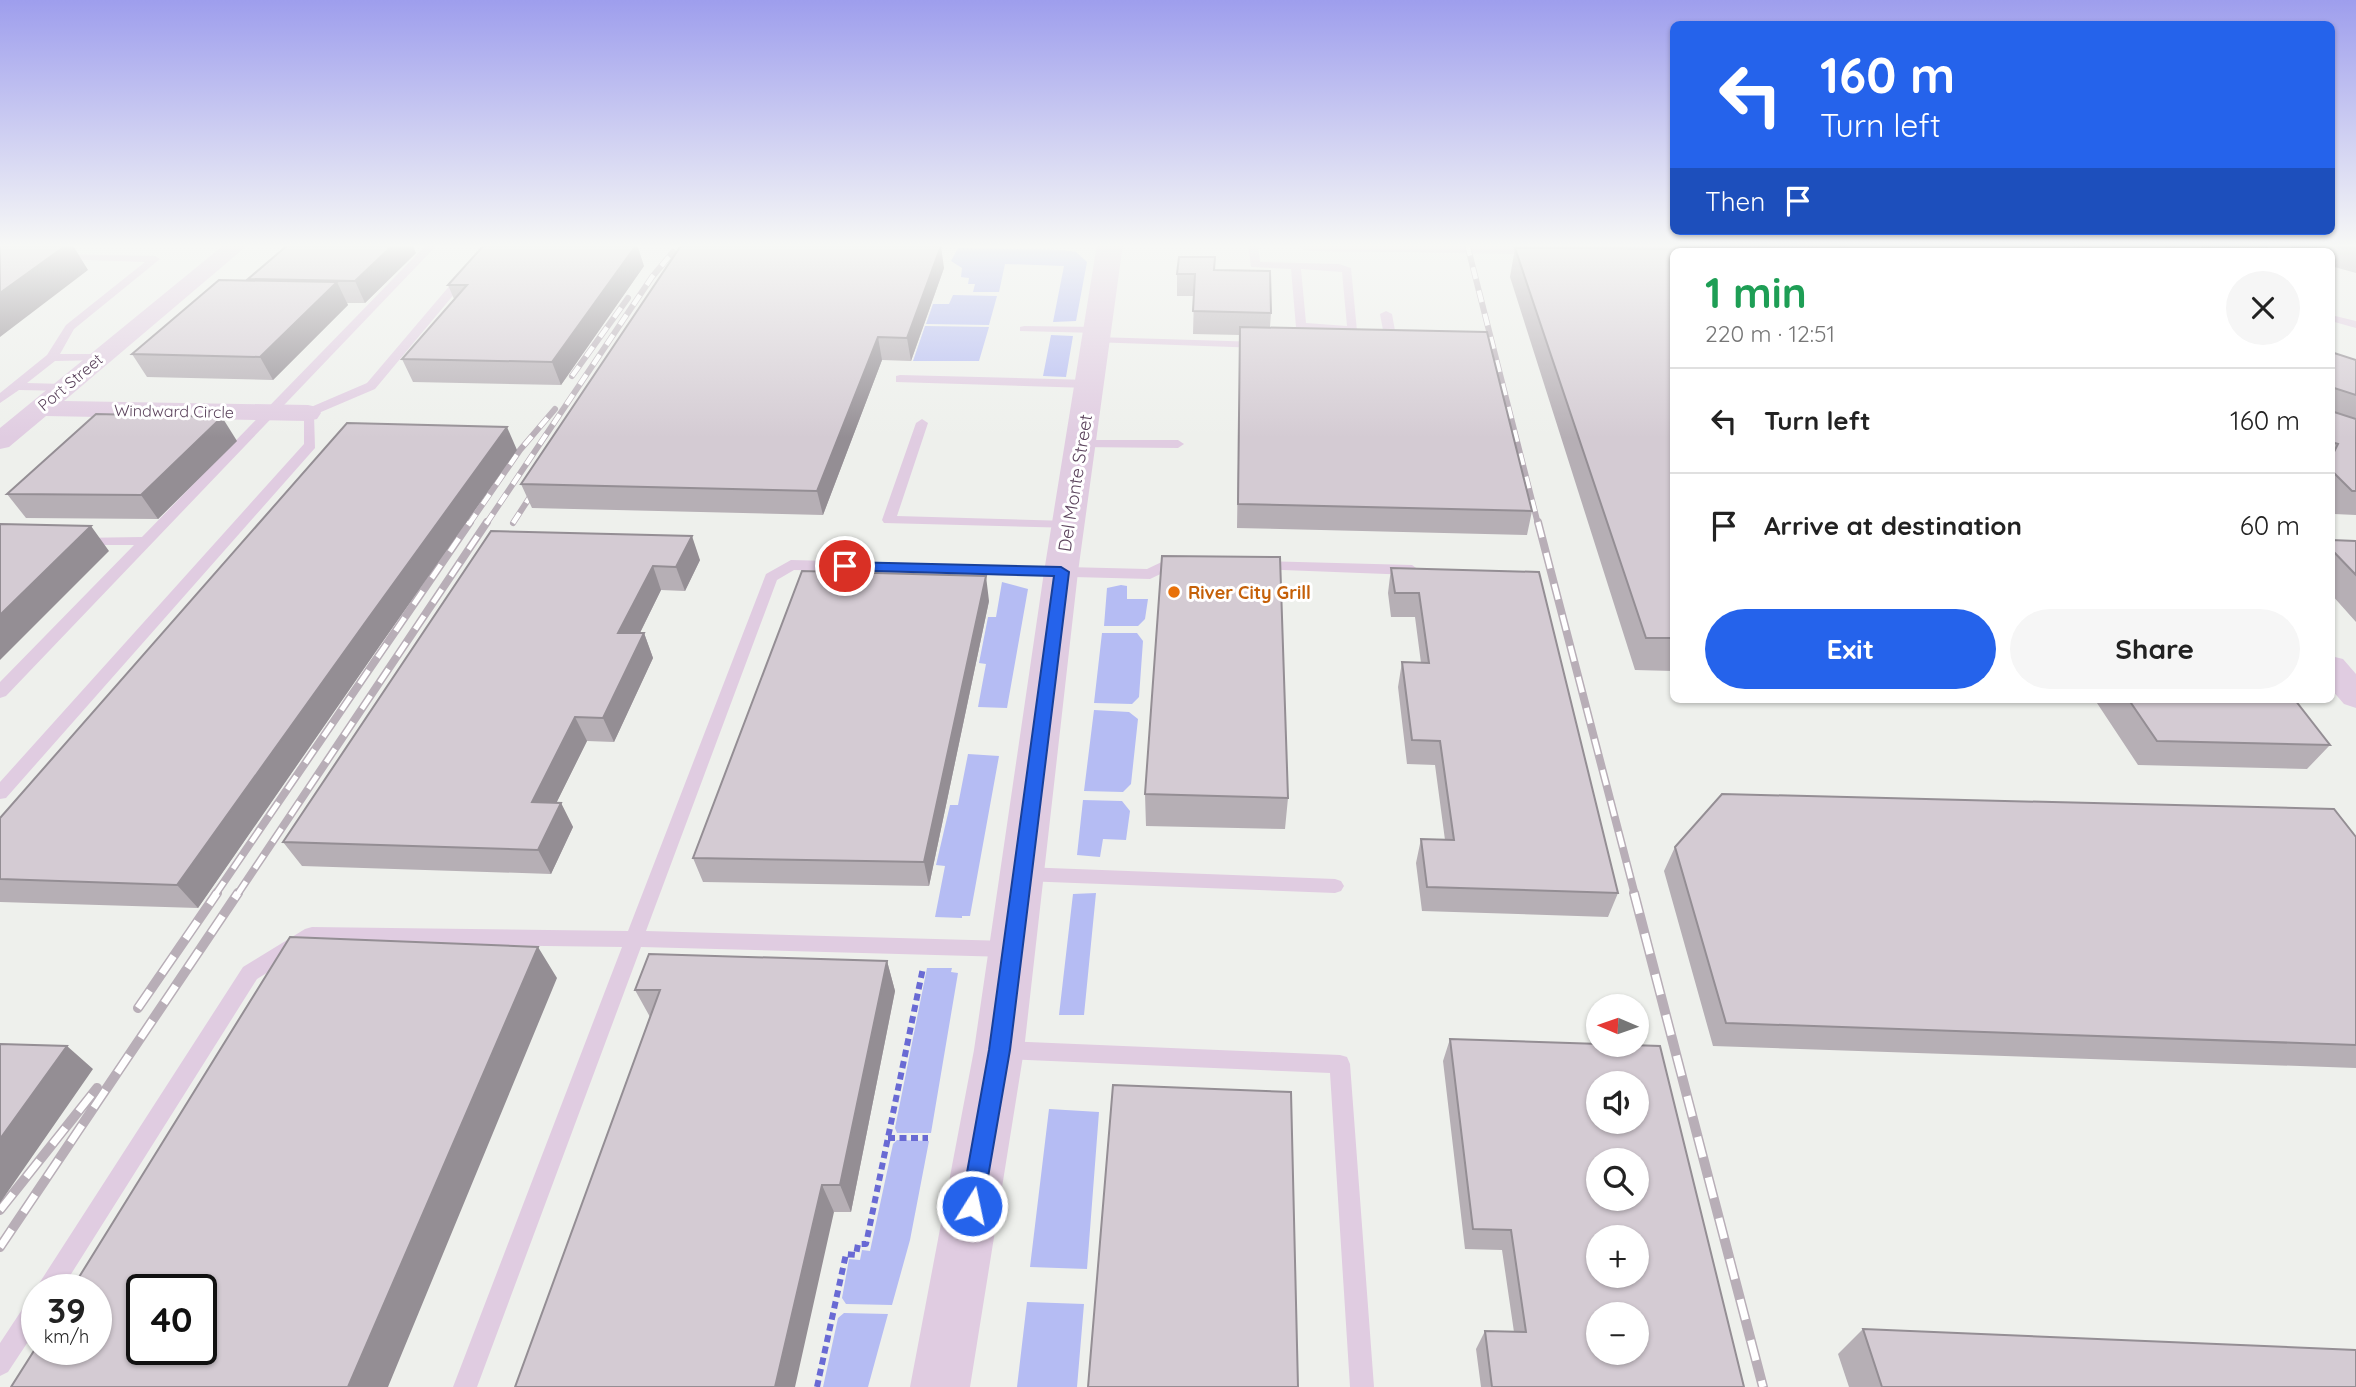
<!DOCTYPE html>
<html lang="en">
<head>
<meta charset="utf-8">
<style>
	body { margin:0; font-family:Quicksand,sans-serif; background:#f6f6f6; color:#222; height:100vh; display:flex; flex-direction:column; font-size:26px; white-space:nowrap }
	* { box-sizing:border-box; margin:0 }
	p { font-size:23px; color:#767676 }
	.icon { flex:none; width:38px; height:38px; fill:none; stroke:currentColor; stroke-width:2; stroke-linecap:round; stroke-linejoin:round }
	.map { position:relative; flex:1; overflow:hidden }
	.details { position:absolute; left:1670px; top:248px; width:665px; height:455px; display:flex; flex-direction:column; background:#fff; border-radius:10px; box-shadow:0 2px 5px #0004 }
	.details>* { flex:none }
	.top-card { position:absolute; left:1670px; top:21px; width:665px; height:214px; border-radius:10px; box-shadow:0 2px 5px #0004; background:#2563eb; color:#fff; overflow:hidden }
	.needle { width:46px; rotate:272deg }
	.buttons { position:absolute; left:1586px; top:994px; display:grid; gap:14px }
	.buttons a { display:grid; place-items:center; width:63px; height:63px; border-radius:50%; background:#fff; box-shadow:0 2px 5px #0004; font-size:35px }
	.speed { position:absolute; left:21px; top:1274px; display:flex; gap:14px; font-size:35px; font-weight:700; text-align:center }
	.speed>* { display:grid; place-content:center; width:91px; height:91px; border-radius:50%; background:#fff; box-shadow:0 2px 5px #0004; line-height:1 }
	.speed small { font-size:18px; font-weight:400 }
	.speed .limit { border:4px solid #111; border-radius:10px; background:#fff; color:#111 }
	.pin { position:absolute; display:grid; place-items:center; width:60px; height:60px; color:#fff; margin:-30px; border:4px solid #fff; border-radius:50%; box-shadow:0 2px 7px #0007 }
	.me { position:absolute; width:77px; margin:-38px; rotate:10deg; stroke-linejoin:round; filter:drop-shadow(0 0 5px #0008) }
	.turn { display:flex; align-items:center; gap:24px; height:147px; padding:0 35px; font-size:32px }
	.turn .icon { width:91px; height:91px; stroke-width:2.5 }
	.turn b { display:block; font-size:49px; line-height:60px }
	.then { display:flex; align-items:center; height:66px; padding:0 35px; background:#0003; gap:14px; font-size:26px }
	.round { display:grid; place-items:center; flex:none; width:74px; height:74px; border-radius:37px; background:#f6f6f6 }
	.head { display:flex; align-items:center; justify-content:space-between; height:119px; padding:0 35px }
	h1 { font-size:42px; font-weight:800; line-height:52px; color:#1e9e55 }
	.primary-button { display:flex; gap:14px; margin-top:auto; padding:14px 35px }
	.primary-button a { flex:1; height:80px; border-radius:42px; background:#2563eb; color:#fff; font-size:28px; font-weight:800; line-height:80px; text-align:center }
	.primary-button a+a { background:#f6f6f6; color:#222 }
	ul { padding:0; list-style:none }
	li { display:flex; align-items:center; gap:21px; height:105px; padding:0 35px; border-top:2px solid #e0e0e0 }
	li div { flex:1 }
	li b { display:block; font-size:26px }
	li em { font-style:normal }
	.map>svg:first-child { display:block }
	.green { fill:#b5bcf3 }
	.lines { fill:none; stroke-linecap:round; stroke-linejoin:round }
	.path { stroke:#696ad4; stroke-width:6; stroke-dasharray:7 4.5; stroke-linecap:butt }
	.service { fill:#e0cce1; fill-rule:evenodd }
	.minor { fill:#e0cce1; fill-rule:evenodd }
	.tertiary { fill:#e0cce1; fill-rule:evenodd }
	.rail-far2-casing { stroke:#b8aeb7; stroke-width:6 }
	.rail-far1-casing { stroke:#b8aeb7; stroke-width:8 }
	.rail-casing { stroke:#b8aeb7; stroke-width:10 }
	.rail-far2 { stroke:#fff; stroke-width:4.5; stroke-dasharray:12; stroke-linecap:butt }
	.rail-far1 { stroke:#fff; stroke-width:5; stroke-dasharray:16; stroke-linecap:butt }
	.rail { stroke:#fff; stroke-width:7; stroke-dasharray:21; stroke-linecap:butt }
	.wall { fill:#b6afb5 }
	.shaded-wall { fill:#948e94 }
	.building { fill:#d4cbd3; stroke:#948e94; stroke-width:2; fill-rule:evenodd }
	.route { fill:#2563eb; stroke:#184099; stroke-width:2 }
	.food-dot { fill:#e8710a; stroke:#fff; stroke-width:2.5 }
	.labels { text-anchor:middle; dominant-baseline:central; stroke-width:6; stroke-linejoin:round; paint-order:stroke }
	.far-street-label { font-size:16px; fill:#5b435c; stroke:#fff }
	.street-label { font-size:18px; fill:#5b435c; stroke:#fff }
	.food-label { font-size:18px; font-weight:bold; fill:#c56008; stroke:#fff; text-anchor:start }
</style>
</head>
<body>
<div class="map">
<svg width="2356" height="1387" viewBox="0 0 2356 1387">
	<rect width="100%" height="100%" fill="#eef0ec"/>
	<path class="green" d="M958 248 1063 250 1076 252 1087 262 1076 321 1053 322 1064 266 1005 264 999 292H973L975 284H968L969 278 961 277 962 268 951 261Z
		M953 295 997 296 989 325 926 324 933 304H949Z
		M925 326 989 327 979 361H913Z
		M1051 335 1073 336 1066 377 1043 376Z
		M1002 582 1028 589 1007 708 978 707 986 664 979 663 988 617H996Z
		M1121 585 1127 586V599H1148L1145 619 1138 626H1104L1107 588Z
		M1102 633H1137L1143 641 1139 697 1132 704 1094 703Z
		M1094 710 1129 712 1138 719 1131 784 1123 792 1084 791Z
		M968 754 999 756 970 916H962V918L935 917 945 866 936 865 950 805H958Z
		M1083 800 1122 801 1130 811 1126 840 1103 839 1100 857 1077 855Z
		M1096 893 1084 1015H1059L1073 894Z
		M927 968H952L951 972 958 973 931 1133H897L895 1128Z
		M1049 1109 1099 1112 1087 1269 1030 1267Z
		M897 1140 929 1141 910 1240 892 1305 846 1304 842 1298 849 1259 860 1260 862 1250 870 1251 893 1144Z
		M1027 1302 1084 1304 1077 1387H1017Z
		M844 1313 888 1314 868 1387H823L838 1318Z"/>
	<g class="lines">
		<path class="path" d="M888 1138H928
			M817 1387 846 1254 856 1255 858 1244H866L923 968"/>
		<path class="service" d="M427 244H438L6 696 0 698V682L134 545H83L76 541 78 538 142 537Z
			M485 244H496L375 389 314 415 315 448 6 798 0 799V782L304 444V410L367 383Z
			M1248 244H1258L1260 262 1339 264 1351 268 1357 331 1307 332 1296 327 1291 269 1251 267ZM1301 269 1342 272 1347 326 1306 323Z
			M1836 244H1846L1851 252H1841Z
			M2066 244H2083L2106 252H2089Z
			M2167 244H2178L2171 252H2160Z
			M61 254 155 256 160 259 74 329 60 354H99L103 356V360L55 361 27 383 64 384 70 388 68 391 19 390 0 403V393L47 355 66 325 145 262 57 259 56 257Z
			M1386 311 1392 314 1397 342 1385 350 1379 347 1385 341 1380 314Z
			M2331 315 2356 321V328L2331 321Z
			M1024 326 1098 327 1104 330 1098 333 1020 331V327Z
			M1096 337 1261 342 1267 345 1261 348 1092 342 1090 340Z
			M900 375 1089 380 1095 384 1089 388 896 382V376Z
			M922 419 928 423 897 516 1069 521 1074 522 1076 525 1074 528 884 523 882 520 916 423Z
			M1081 440H1178L1184 444 1178 448 1077 447V441Z
			M1168 559H1181L1188 564 1186 567 1171 569 1150 579 794 570 777 580 646 931 1008 941 1015 943 1017 949 1015 955 1008 957 641 947 477 1387H453L622 947 315 943 257 979 61 1290 37 1291 40 1282 243 967 305 929 312 927 628 931 766 574 791 560 1147 569Z
			M1260 561 1412 565 1419 570 1412 575 1255 569 1253 566 1255 563Z
			M1023 867 1335 879 1341 881 1344 886 1341 891 1335 893 1023 881 1017 879 1014 874 1017 869Z
			M1002 1041 1340 1055 1347 1057 1350 1064 1374 1387H1350L1330 1073 1002 1059 995 1056 992 1050 995 1044Z
			M37 1296V1328L8 1372 0 1376V1343L29 1299Z"/>
		<path class="minor" d="M225 244H249L64 401 308 405 317 407 321 413 317 419 308 421 46 416 9 447 0 449V428Z
			M1298 244 1813 245 1821 247 1824 252H1673V256L1309 251 1301 249Z
			M2331 656 2343 659 2356 674V708L2344 704 2331 689Z"/>
		<path class="tertiary" d="M1097 244H1123L1078 572 1024 1050 970 1387H910L974 1050 1044 572Z"/>
		<g class="rail-far2-casing">
			<path id="rail-far2" d="M1467 244 1538 524
				M572 376 628 298
				M513 523 539 483
				M469 524 520 450 555 409
				M486 524 652 277 673 252"/>
		</g>
		<g class="rail-far1-casing">
			<path id="rail-far1" d="M1538 522 1635 895
				M215 895 470 522
				M237 895 487 522"/>
		</g>
		<g class="rail-casing">
			<path id="rail" d="M1634 893 1763 1387
				M138 1008 217 893
				M0 1210 97 1088
				M0 1247 238 893"/>
		</g>
		<use href="#rail-far2" class="rail-far2"/>
		<use href="#rail-far1" class="rail-far1"/>
		<use href="#rail" class="rail"/>
	</g>
	<path class="wall" d="M2203 244H2268L2264 252H2199Z
		M2293 244H2319L2314 252H2298L2290 249Z
		M2328 244H2356V273L2331 266V252H2324Z
		M1515 248 1673 252V671L1635 670 1510 277Z
		M416 253 365 303H347L348 305 273 380 147 377 132 354 249 281 248 279Z
		M644 266 561 385 413 382 402 359 454 299 448 285Z
		M944 268 911 361 882 360 823 515 532 508 521 484Z
		M1215 270 1271 313 1270 327 1532 511 1527 535 1237 528 1240 335 1193 334 1194 296H1177V274Z
		M2331 352 2356 360V515L2334 514 2331 512Z
		M237 441 158 519 26 518 7 494Z
		M517 450 381 644 198 908 0 902V818Z
		M491 531 700 560 685 591 661 590 640 633H644L653 658 614 742 587 741 556 803H561L573 827 551 874 302 866 283 842Z
		M2331 540 2356 541V622L2331 594Z
		M1391 568 1539 572 1618 893 1608 917 1422 911 1416 863 1421 839 1445 840 1435 765 1407 764 1398 687 1402 662 1421 663 1415 617H1391L1388 593Z
		M989 601 929 886 703 882 693 858Z
		M2095 700H2295L2330 745 2307 769 2138 765Z
		M1145 794 1288 798 1285 829 1146 826Z
		M2356 837V1068L1713 1046 1664 871 1675 847Z
		M887 961 895 991 851 1212H834L650 1017 635 990Z
		M1450 1039 1744 1387H1481L1476 1349 1485 1331 1514 1332 1502 1250 1465 1249 1443 1061Z
		M1863 1329 2356 1387H1849L1838 1354Z"/>
	<path class="shaded-wall" d="M68 244H72L88 270 0 337V293Z
		M394 244H412L416 253 365 303 355 281Z
		M637 244 644 266 561 385 552 362Z
		M2314 244H2319L2314 252H2308Z
		M941 246 944 268 911 361 907 338Z
		M337 282 348 305 273 380 260 357Z
		M878 337 882 360 823 515 817 491Z
		M222 417 237 441 158 519 141 495Z
		M507 427 517 450 381 644 198 908 177 885 367 620Z
		M91 526 109 551 0 660V615Z
		M692 536 700 560 685 591 676 567Z
		M653 566 661 590 628 657 618 633Z
		M986 576 989 601 929 886 924 862Z
		M644 633 653 658 614 742 603 718Z
		M575 717 587 741 545 826 532 802Z
		M561 803 573 827 551 874 538 850Z
		M538 947 557 978 388 1387H348Z
		M887 961 895 991 851 1212 840 1185Z
		M67 1046 93 1069 0 1203V1139Z
		M822 1185 834 1212 795 1387H775Z"/>
	<path class="building" d="M0 244H68L0 293Z
		M289 244H394L355 281 248 279Z
		M485 244H637L552 362 402 359 467 285H448Z
		M682 244H841L941 246 907 338 878 337 817 491 521 484Z
		M2222 244H2268L2264 252H2251Z
		M2344 244H2356V247Z
		M1515 248 1716 249 1717 252H1673V638H1646Z
		M1179 257H1215L1214 270 1270 271 1271 313 1193 311 1195 274H1177Z
		M219 280 337 282 260 357 132 354Z
		M1240 327 1487 332 1532 511 1238 504Z
		M2331 352 2356 360V395L2331 387Z
		M2331 411 2356 419V491H2352L2331 470V458L2338 444 2331 442Z
		M96 414 222 417 141 495 7 494Z
		M347 423 507 427 367 620 177 885 0 879V818Z
		M0 524 91 526 0 615Z
		M491 531 692 536 676 567 653 566 618 633H644L603 718 575 717 532 802 561 803 538 850 283 842Z
		M2331 540 2356 541V575L2331 549Z
		M1162 556 1280 557 1288 798 1145 794Z
		M1391 568 1539 572 1618 893 1427 887 1421 839 1454 840 1440 741 1412 740 1402 662 1429 663 1419 593H1395Z
		M802 571 986 576 924 862 693 858Z
		M2129 700H2295L2330 745 2157 741Z
		M1722 794 2334 809 2356 837V1045L1726 1023 1675 847Z
		M290 937 538 947 348 1387H11L37 1346V1349H96V1290H71ZM142 1290H201V1349H142Z
		M649 954 887 961 840 1185H822L775 1387H515L660 990H635Z
		M1450 1039 1660 1046 1744 1387H1492L1485 1331 1526 1332 1511 1230 1473 1229ZM1598 1083H1636V1122H1598ZM1598 1160H1636V1199H1598ZM1598 1237H1636V1276H1598ZM1598 1314H1636V1353H1598Z
		M0 1044 67 1046 0 1139Z
		M1113 1085 1291 1092 1298 1387H1088Z
		M1863 1329 2356 1350V1387H1882Z"/>
	<linearGradient id="sky" x2="0" y2="1"><stop stop-color="#9e9eed"/><stop offset="0.56" stop-color="#f7f8f6"/><stop offset="1" stop-color="#f7f8f6" stop-opacity="0"/></linearGradient>
	<rect width="2356" height="438" fill="url(#sky)"/>
	<path class="route" d="M845 562 1061 567 1069 572 1010 1050 983 1206 980 1213 972 1217 964 1213 961 1206 989 1050 1054 576 840 570 838 566Z"/>
	<circle class="food-dot" cx="1174" cy="592" r="7"/>
	<g class="labels">
		<g class="far-street-label">
			<text transform="translate(70 382) rotate(-40)">Port Street</text>
			<text transform="translate(174 411) rotate(1)">Windward Circle</text>
		</g>
		<g class="street-label">
			<text transform="translate(1075 483) rotate(-81)">Del Monte Street</text>
		</g>
		<g class="food-label">
			<text x="1188" y="592">River City Grill</text>
		</g>
	</g>
</svg>
<div class="buttons">
<a><svg class="needle" viewBox="-14 -14 28 28"><path d="M0-13l5 13h-10z" fill="#e53935"/><path d="M0 13l5-13h-10z" fill="#767676"/></svg></a>
<a><svg class="icon" aria-label="sound" viewBox="0 0 24 24"><path d="M4 9h4l5-4v14l-5-4H4zM17 9q2 3 0 6"/></svg></a>
<a><svg class="icon" aria-label="search" viewBox="0 0 24 24"><circle cx="10" cy="10" r="6"/><path d="M15 15l6 6"/></svg></a>
<a>+</a>
<a>−</a>
</div>
<div class="speed"><div>39<small>km/h</small></div><div class="limit">40</div></div>
<div class="pin" style="left:845px;top:566px;background:#d93025"><svg class="icon" aria-label="arrive" viewBox="0 0 24 24"><path d="M6 21V4h12l-3 4 3 4H6"/></svg></div>
<svg class="me" style="left:972px;top:1206px" viewBox="-20 -20 40 40"><circle r="17" fill="#2563eb" stroke="#fff" stroke-width="3"/><path d="M0-11L8 9 0 5-8 9z" fill="#fff"/></svg>
<div class="top-card">
<div class="turn"><svg class="icon" aria-label="left" viewBox="0 0 24 24"><path d="M17 20v-9H6M10 6l-5 5 5 5"/></svg><div><b>160 m</b>Turn left</div></div>
<div class="then">Then<svg class="icon" aria-label="arrive" viewBox="0 0 24 24"><path d="M6 21V4h12l-3 4 3 4H6"/></svg></div>
</div>
<section class="details">
<div class="head"><div><h1>1 min</h1><p>220 m · 12:51</p></div><a class="round"><svg class="icon" aria-label="close" viewBox="0 0 24 24"><path d="M6 6l12 12M18 6L6 18"/></svg></a></div>
<ul>
<li><svg class="icon" aria-label="left" viewBox="0 0 24 24"><path d="M17 20v-9H6M10 6l-5 5 5 5"/></svg><div><b>Turn left</b></div><em>160 m</em></li>
<li><svg class="icon" aria-label="arrive" viewBox="0 0 24 24"><path d="M6 21V4h12l-3 4 3 4H6"/></svg><div><b>Arrive at destination</b></div><em>60 m</em></li>
</ul>
<div class="primary-button"><a>Exit</a><a>Share</a></div>
</section>
</div>
</body>
</html>
